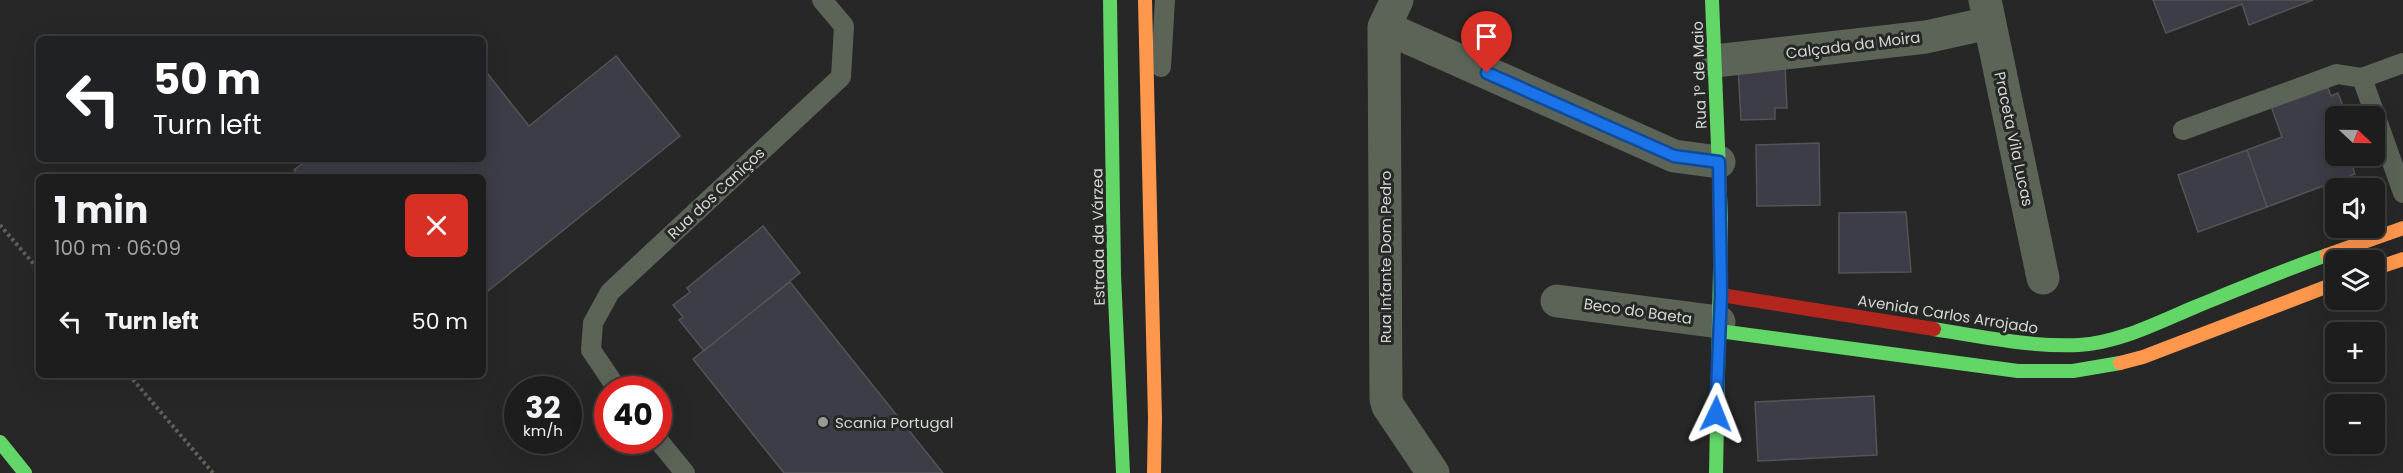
<!DOCTYPE html>
<html lang="en">
<head>
<meta charset="utf-8">
<style>
	body { margin:0; font-family:Poppins,sans-serif; background:#252625; color:#f1f3f6; height:100vh; display:flex; flex-direction:column; font-size:22px; white-space:nowrap }
	* { box-sizing:border-box; margin:0 }
	p { font-size:20px; color:#a0a2a3 }
	.icon { flex:none; width:33px; height:33px; fill:none; stroke:currentColor; stroke-width:2; stroke-linecap:round; stroke-linejoin:round }
	.map { position:relative; flex:1; overflow:hidden }
	.details { position:absolute; left:36px; top:174px; width:450px; height:204px; display:flex; flex-direction:column; background:#1c1d1c; border-radius:9px; box-shadow:0 6px 24px #0002,0 0 0 2px #3a3b3b }
	.details>* { flex:none }
	.top-card { position:absolute; left:36px; top:36px; width:450px; height:126px; border-radius:9px; box-shadow:0 6px 24px #0002,0 0 0 2px #3a3b3b; background:#202124; color:#fff; overflow:hidden }
	.needle { width:39px; rotate:112deg }
	.buttons { position:absolute; left:2325px; top:106px; display:grid; gap:12px }
	.buttons a { display:grid; place-items:center; width:60px; height:60px; border-radius:9px; background:#1c1d1c; box-shadow:0 6px 24px #0002,0 0 0 2px #3a3b3b; font-size:30px }
	.speed { position:absolute; left:504px; top:376px; display:flex; gap:12px; font-size:30px; font-weight:700; text-align:center }
	.speed>* { display:grid; place-content:center; width:78px; height:78px; border-radius:50%; background:#1c1d1c; box-shadow:0 6px 24px #0002,0 0 0 2px #3a3b3b; line-height:1 }
	.speed small { font-size:15px; font-weight:400 }
	.speed .limit { border:9px solid #d22; background:#fff; color:#111 }
	.pin { position:absolute; display:grid; place-items:center; width:51px; height:51px; color:#fff; margin:-62px -26px; border-radius:50% 50% 50% 0; rotate:-45deg; box-shadow:0 0 6px #0007 }
	.pin .icon { rotate:45deg }
	.me { position:absolute; width:66px; margin:-33px; rotate:2deg; stroke-linejoin:round; filter:drop-shadow(0 0 4px #0008) }
	.turn { display:flex; align-items:center; gap:21px; height:126px; padding:0 18px; font-size:27px }
	.turn .icon { width:78px; height:78px; stroke-width:2.5 }
	.turn b { display:block; font-size:42px; line-height:51px }
	.round { display:grid; place-items:center; flex:none; width:63px; height:63px; border-radius:9px; background:#252625 }
	.headline { display:flex; align-items:center; justify-content:space-between; height:102px; padding:0 18px }
	h1 { font-size:36px; font-weight:700; line-height:45px }
	ul { padding:0; list-style:none }
	li { display:flex; align-items:center; gap:18px; height:90px; padding:0 18px }
	li div { flex:1 }
	li b { display:block; font-size:22px }
	li em { font-style:normal }
	.map>svg:first-child { display:block }
	.building { fill:#3d3d48; stroke:#535454; stroke-width:1.5 }
	.lines { fill:none; stroke-linecap:round; stroke-linejoin:round }
	.path { stroke:#5c6159; stroke-width:4; stroke-dasharray:3 3; stroke-linecap:butt }
	.lane { stroke:#5c6458; stroke-width:20 }
	.street { stroke:#5c6458; stroke-width:33 }
	.fast { stroke:#63d668; stroke-width:14 }
	.slow { stroke:#ff974d; stroke-width:14 }
	.jam { stroke:#b3261e; stroke-width:14 }
	.route-casing { stroke:#114b97; stroke-width:15 }
	.route { stroke:#1a73e8; stroke-width:10 }
	.poi-dot { fill:#989998; stroke:#262825; stroke-width:2 }
	.labels { text-anchor:middle; dominant-baseline:central; stroke-width:6; stroke-linejoin:round; paint-order:stroke }
	.street-label { font-size:15px; fill:#d5d6d5; stroke:#262825 }
	.poi-label { font-size:15px; fill:#d5d6d5; stroke:#262825; text-anchor:start }
</style>
</head>
<body>
<div class="map">
<svg width="2403" height="473" viewBox="0 0 2403 473">
	<rect width="100%" height="100%" fill="#262726"/>
	<path class="building" d="M2153 0H2313L2249 25 2242 4 2166 33Z
		M616 56 680 136 483 295V177H299L294 170 306 161 304 159H483V68L529 126Z
		M1785 65 1787 108H1775V119L1741 120 1738 67Z
		M2327 86 2331 96 2338 93 2347 117H2336V156H2359L2350 159 2355 174 2267 207 2247 150 2282 137 2271 106Z
		M1819 143 1820 205 1757 206 1756 145Z
		M2247 150 2267 207 2198 232 2178 175Z
		M1906 212 1911 272 1839 273V213Z
		M763 226 800 273 704 351 679 320 683 317 673 305 690 292 687 288Z
		M790 282 943 473H784L693 359Z
		M1874 396 1877 455 1758 461 1755 402Z"/>
	<g class="lines">
		<path class="path" d="M0 225 39 270
			M129 375 213 473"/>
		<path class="lane" d="M2403 63 2362 78 2403 193
			M1161 67 1165 0
			M2183 130 2337 74 2362 78
			M618 390 591 350 593 323 610 292 841 77 844 26 822 0
			M658 440 685 473"/>
		<path class="street" d="M1397 0 1384 27 1386 399 1388 406 1433 473
			M1985 0 2043 278
			M1384 27 1674 156 1719 162
			M1715 61 1926 37 1989 23
			M1557 301 1719 322"/>
		<path class="fast" d="M1110 0 1114 275 1123 473
			M1712 0 1721 219 1716 473
			M1934 329C1982 337 2030 347 2079 345 2119 343 2159 322 2195 307 2239 289 2282 271 2327 255
			M1719 331 2018 371H2073L2120 363
			M0 442 25 473"/>
		<path class="slow" d="M1145 0 1155 418 1154 473
			M2327 255 2403 228
			M2374 269 2403 259
			M2120 363 2143 357 2336 283"/>
		<path class="jam" d="M1721 295 1934 329"/>
	</g>
	<g class="lines">
		<g class="route-casing">
			<path id="route" d="M1487 73 1674 156 1719 162 1721 295 1716 414"/>
		</g>
		<use href="#route" class="route"/>
	</g>
	<circle class="poi-dot" cx="823" cy="422" r="6"/>
	<g class="labels">
		<g class="street-label">
			<text transform="translate(1853 45) rotate(-7)">Calçada da Moira</text>
			<text transform="translate(1699 75) rotate(-92)">Rua 1º de Maio</text>
			<text transform="translate(2014 139) rotate(78)">Praceta Vila Lucas</text>
			<text transform="translate(716 193) rotate(-43)">Rua dos Caniços</text>
			<text transform="translate(1098 237) rotate(-91)">Estrada da Várzea</text>
			<text transform="translate(1385 257) rotate(-90)">Rua Infante Dom Pedro</text>
			<text transform="translate(1638 311) rotate(8)">Beco do Baeta</text>
			<text transform="translate(1948 314) rotate(9)">Avenida Carlos Arrojado</text>
		</g>
		<g class="poi-label">
			<text x="835" y="422">Scania Portugal</text>
		</g>
	</g>
</svg>
<div class="buttons">
<a><svg class="needle" viewBox="-14 -14 28 28"><path d="M0-13l5 13h-10z" fill="#e53935"/><path d="M0 13l5-13h-10z" fill="#a0a2a3"/></svg></a>
<a><svg class="icon" aria-label="sound" viewBox="0 0 24 24"><path d="M4 9h4l5-4v14l-5-4H4zM17 9q2 3 0 6"/></svg></a>
<a><svg class="icon" aria-label="layers" viewBox="0 0 24 24"><path d="M12 4l9 5-9 5-9-5zM3 14l9 5 9-5"/></svg></a>
<a>+</a>
<a>−</a>
</div>
<div class="speed"><div>32<small>km/h</small></div><div class="limit">40</div></div>
<div class="pin" style="left:1487px;top:73px;background:#d93025"><svg class="icon" aria-label="arrive" viewBox="0 0 24 24"><path d="M6 21V4h12l-3 4 3 4H6"/></svg></div>
<svg class="me" style="left:1716px;top:414px" viewBox="-20 -20 40 40"><path d="M0-17L14 15 0 8-14 15z" fill="#1a73e8" stroke="#fff" stroke-width="4"/></svg>
<div class="top-card">
<div class="turn"><svg class="icon" aria-label="left" viewBox="0 0 24 24"><path d="M17 20v-9H6M10 6l-5 5 5 5"/></svg><div><b>50 m</b>Turn left</div></div>
</div>
<section class="details">
<div class="headline"><div><h1>1 min</h1><p>100 m · 06:09</p></div><a class="round" style="background:#d93025;color:#fff"><svg class="icon" aria-label="close" viewBox="0 0 24 24"><path d="M6 6l12 12M18 6L6 18"/></svg></a></div>
<ul>
<li><svg class="icon" aria-label="left" viewBox="0 0 24 24"><path d="M17 20v-9H6M10 6l-5 5 5 5"/></svg><div><b>Turn left</b></div><em>50 m</em></li>
</ul>
</section>
</div>
</body>
</html>
